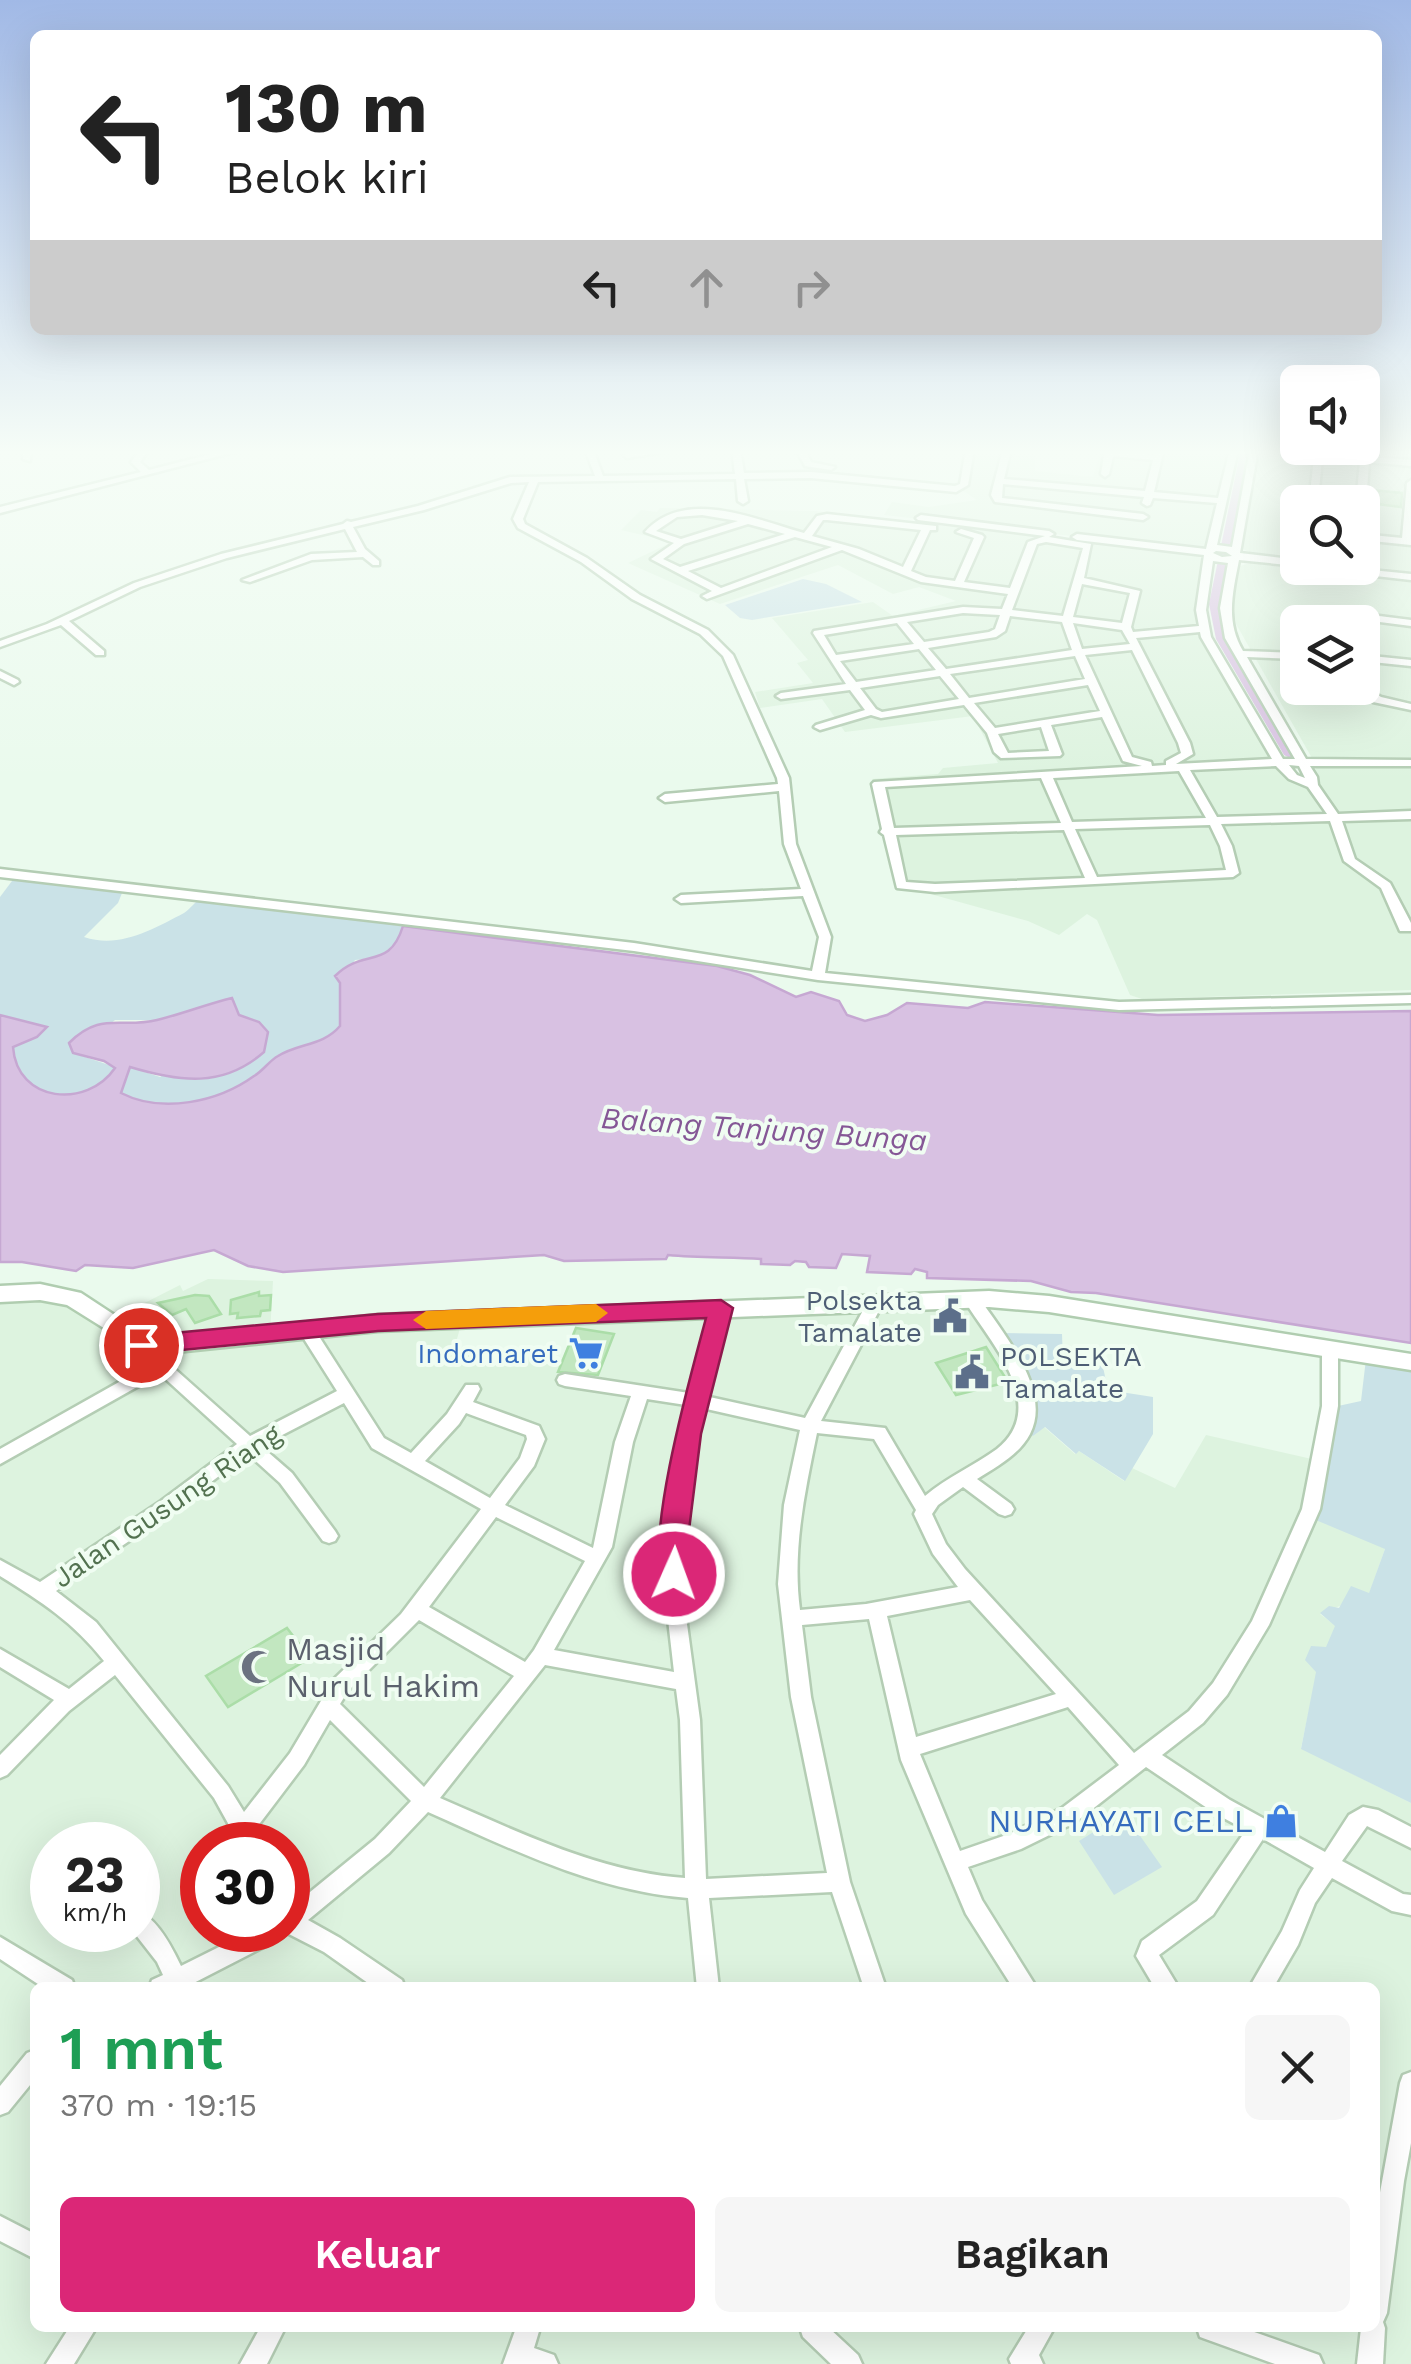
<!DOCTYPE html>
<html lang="id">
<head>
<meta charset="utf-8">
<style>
	body { margin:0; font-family:"Work Sans",sans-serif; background:#f6f6f6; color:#222; height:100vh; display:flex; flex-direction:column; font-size:38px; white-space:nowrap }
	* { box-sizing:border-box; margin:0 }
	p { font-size:32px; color:#767676 }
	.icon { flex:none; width:55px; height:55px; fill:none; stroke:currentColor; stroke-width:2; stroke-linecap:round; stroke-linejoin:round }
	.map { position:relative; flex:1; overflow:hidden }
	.panel { position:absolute; left:30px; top:1982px; width:1350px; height:350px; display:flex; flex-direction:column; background:#fff; border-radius:15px; box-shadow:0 10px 40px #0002 }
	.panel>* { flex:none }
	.banner { position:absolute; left:30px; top:30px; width:1352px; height:305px; border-radius:15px; box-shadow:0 10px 40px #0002; background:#fff; color:#222; overflow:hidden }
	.controls { position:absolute; left:1280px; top:365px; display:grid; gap:20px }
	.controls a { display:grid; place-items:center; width:100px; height:100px; border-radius:15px; background:#fff; box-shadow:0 10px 40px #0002; font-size:50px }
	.speed { position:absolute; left:30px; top:1822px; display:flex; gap:20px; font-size:50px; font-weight:700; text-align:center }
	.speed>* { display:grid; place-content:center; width:130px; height:130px; border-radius:50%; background:#fff; box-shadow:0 10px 40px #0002; line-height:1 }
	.speed small { font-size:25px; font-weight:400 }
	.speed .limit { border:15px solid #d22; background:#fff; color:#111 }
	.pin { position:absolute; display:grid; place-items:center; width:85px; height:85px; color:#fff; margin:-42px; border:5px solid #fff; border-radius:50%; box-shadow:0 2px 10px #0007 }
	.me { position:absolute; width:110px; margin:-55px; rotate:2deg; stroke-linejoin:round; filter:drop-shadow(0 0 8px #0008) }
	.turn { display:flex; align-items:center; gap:35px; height:210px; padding:0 30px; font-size:45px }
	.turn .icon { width:130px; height:130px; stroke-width:2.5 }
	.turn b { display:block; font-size:70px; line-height:85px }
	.lanes { display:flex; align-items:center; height:95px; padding:0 30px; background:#0003; justify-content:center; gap:50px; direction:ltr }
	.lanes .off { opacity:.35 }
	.round { display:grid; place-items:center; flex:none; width:105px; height:105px; border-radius:15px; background:#f6f6f6 }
	.summary { display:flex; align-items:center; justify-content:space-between; height:170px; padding:0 30px }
	h1 { font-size:60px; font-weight:600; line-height:75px; color:#1e9e55 }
	.cta { display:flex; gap:20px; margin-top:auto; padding:20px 30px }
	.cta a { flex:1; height:115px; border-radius:15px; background:#db2777; color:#fff; font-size:40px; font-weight:600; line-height:115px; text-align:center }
	.cta a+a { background:#f6f6f6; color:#222 }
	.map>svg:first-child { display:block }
	.residential { fill:#ddf3df; fill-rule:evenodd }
	.green { fill:#cae2e7 }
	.water { fill:#d8c1e2; stroke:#c6a8d2; stroke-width:2.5 }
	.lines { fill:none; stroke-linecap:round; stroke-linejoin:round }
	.canal { fill:#d8c1e2; fill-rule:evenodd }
	.building { fill:#c2e7c0; stroke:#abdda8; stroke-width:2.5 }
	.street-casing { stroke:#b4cdb4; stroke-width:5 }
	.secondary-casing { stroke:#b0cdb0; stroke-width:5 }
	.street { fill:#fff; fill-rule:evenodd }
	.secondary { fill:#fff; fill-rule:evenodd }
	.route { fill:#db2777; stroke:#8e194d; stroke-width:2.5 }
	.slow { fill:#f59e0b }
	.labels { text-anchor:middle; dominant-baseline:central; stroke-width:8; stroke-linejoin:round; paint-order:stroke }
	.service-label { font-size:28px; fill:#4e5e75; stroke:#f0fdf2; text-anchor:end }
	.shop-label { font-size:28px; fill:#366cbe; stroke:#f0fdf2; text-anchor:end }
	.street-label { font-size:28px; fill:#537250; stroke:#f0fdf2 }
	.water-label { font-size:30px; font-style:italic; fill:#855796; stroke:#f0fdf2 }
	.near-worship-label { font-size:32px; fill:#5b616d; stroke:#f0fdf2; text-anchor:start }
	.near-shop-label { font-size:32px; fill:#366cbe; stroke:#f0fdf2; text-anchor:end }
</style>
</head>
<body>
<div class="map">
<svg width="1411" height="2364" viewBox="0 0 1411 2364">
	<rect width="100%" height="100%" fill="#eafaed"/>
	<path class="residential" d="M974 449H1035V471L1093 477 1100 454 1084 453 1085 449H1231L1209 548 1204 551 884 515 892 502 929 507 977 500 962 490Z
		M1258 449H1411V572L1363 566 1362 502H1298L1297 558 1252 553 1238 547Z
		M660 508 815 511 1194 554 1208 562 1197 614 1286 773 1314 771 1317 767 1231 615 1240 566 1250 563 1411 582V990L1142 999 1130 995 1097 920 1087 914 1059 935 1028 921 898 885 872 779 938 774 943 768 998 763 973 716 845 732 822 699 760 708 755 692 813 683 797 663 808 660 772 618 873 602 893 616 956 601 919 587 893 594 838 565 720 604 628 563 672 542 621 530 641 510 657 512ZM1298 622H1362V688H1298Z
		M208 1279 273 1281 270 1334 462 1321 455 1346 561 1361 578 1320 982 1303 1037 1396 1025 1430 1033 1436 1044 1427 1075 1454 1079 1451 1124 1481 1132 1468 1175 1488 1206 1435 1325 1462 1385 1549 1369 1594 1320 1614 1336 1626 1317 1672 1301 1748 1411 1803V2364H0V1287L63 1288 115 1318 180 1285 183 1291ZM52 1845H138V1930H52ZM202 1845H288V1930H202ZM35 1988H1375V2328H35Z"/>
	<path class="green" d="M803 579 826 584 862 602 752 620 740 618 725 605Z
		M15 877 122 893 118 903 84 937C120 949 153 929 184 913 192 908 193 902 203 898L403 926C395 954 383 957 355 960L340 983V1026C323 1046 299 1043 278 1056 269 1061 263 1071 254 1076 217 1103 164 1112 121 1094L130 1067 160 1077 247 1017 239 1015 232 998 156 1020H115L73 1053 115 1067C100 1089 82 1096 55 1096 31 1086 15 1075 13 1047L37 1037 47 1027 0 1015V897Z
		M999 1333 1062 1334 1063 1362 1101 1358 1108 1390 1153 1397V1434L1125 1481 1079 1451 1076 1454 1045 1427 1033 1436 1024 1431 1037 1396Z
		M1366 1359 1411 1366V1803L1301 1749 1316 1672 1305 1660 1311 1646 1326 1647 1335 1626 1320 1613 1329 1606 1339 1608 1351 1586 1369 1593 1385 1549 1311 1518 1338 1406 1361 1401Z
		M1124 1813 1162 1867 1114 1895 1079 1841Z"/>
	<path class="water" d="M403 926 717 966 750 975 796 997 811 992 839 1001 847 1015 865 1021 887 1015 907 1003 968 1008 985 1002 1158 1015 1411 1011V1343L1096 1293 1071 1292 1031 1281 927 1278V1272L915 1269 911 1274 867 1272 870 1256 842 1254 836 1268 809 1267 806 1262 795 1261 790 1265 761 1264V1259C730 1257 700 1258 668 1255L666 1259 564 1261 544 1255 283 1272 248 1266 214 1250 133 1268 85 1265 76 1271 22 1262H0V1015L47 1027 37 1037 13 1047C17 1103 87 1109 115 1068L104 1061 73 1053 69 1043C101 1011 120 1029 157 1020 182 1014 207 1004 232 998L239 1015 259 1022 268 1032 264 1052C223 1088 180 1082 130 1067L121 1093C162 1114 218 1102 254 1076 263 1071 269 1061 278 1056 299 1043 323 1046 340 1026V983L335 976C364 947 389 971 403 926Z"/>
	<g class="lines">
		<path class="canal" d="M1241 449H1249L1219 604 1226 639 1296 755 1290 758 1284 755 1216 639 1209 604Z"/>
	</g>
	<path class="building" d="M1371 490 1402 493 1401 507 1369 503Z
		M259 1292V1296L271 1295 270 1310 261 1311 260 1316 237 1318 238 1313 230 1314 231 1300Z
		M195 1295 209 1296 221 1314 195 1323 186 1309 172 1315 158 1303Z
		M576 1328 614 1334 598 1375 558 1372Z
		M986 1347 1008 1382 956 1395 936 1363Z
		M287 1628 310 1658 228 1707 206 1676Z"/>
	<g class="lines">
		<g class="street-casing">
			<path id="street" d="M23 449H31L30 461 23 459Z
				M141 449H150L140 462 149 470 231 449H246L0 513V507L141 472 131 462Z
				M585 449H593L603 476 735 474 732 449H740L744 473 811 472 955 486 960 484 966 449H974L968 485 956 492 811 478 744 479 748 501 743 504 738 501 736 479 538 482 523 519 525 524 587 558 640 595 708 630 733 655 789 778 796 844 831 937 825 973 1119 1002 1411 995V1003L1119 1010 818 980 634 951 0 877V869L634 943 812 971 819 937 803 896 681 903 675 899 681 895 801 889 784 844 779 791 665 802 659 798 665 794 778 784 777 778 723 656 700 634 632 599 581 562 518 528 513 519 529 482 511 483 424 510 353 527 365 549 379 561V565H373L363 557 312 560 250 582 242 580 311 554 357 552 345 529 227 558 140 587 69 621 104 651V655H96L61 625 0 647V641L47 624 134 583 221 554 343 524 347 521 351 522 418 506 510 477 595 476Z
				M653 449H680L627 458 623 455Z
				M796 449H804L811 462 835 467 831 470 805 466Z
				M1003 449H1011L1004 479 1145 491 1153 460 1113 456 1109 474 1105 477 1101 474 1105 449 1154 455 1156 449H1164L1154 492 1218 498 1230 449H1238L1217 545 1232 547 1250 449H1258L1240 553 1298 560V566L1239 560C1233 592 1225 621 1243 651L1298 653V659L1247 657 1306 759 1411 760V766H1310L1317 777 1318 785 1338 814 1411 811V819L1342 821 1355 859 1390 883 1411 923V931H1400L1381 888 1344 861 1330 821 1221 824 1232 846 1239 873 1233 877 935 892 897 888 884 835 880 832 882 829 872 784 874 782 1142 766 1123 761 1102 717 1051 725 1062 754 1060 756 1001 758 994 752 987 733 964 705 881 718 871 715 820 730 814 727 816 725 865 710 850 690 781 699 776 696 781 693 846 684 813 633 814 631 963 607 1002 609 1008 594 921 582 842 550 707 599 702 596 712 591 651 559 674 543 645 532C685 487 756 520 804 533L817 516 827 514 936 526V530H930L911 571 926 577 955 581 974 538 956 532 961 529 982 535 984 537 964 582 1010 588 1028 542 1045 536 918 520 916 518 921 515 1049 531 1054 534 1049 537 1091 544 1084 578 1140 591 1131 627 1133 632 1199 626 1196 610 1204 555 1077 540 1072 537 1077 534 1206 549 1217 503 1153 498 1150 505 1147 506 1142 503 1144 497 1003 484 1002 498 1143 514 1148 517 1143 520 995 502 991 495ZM702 515 738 521 681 539 656 531 677 517ZM823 520H827L921 530 903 567 859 549 812 536ZM748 524 785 534 680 567 663 559 684 544ZM795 537 832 547 721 588 688 571ZM1046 542 1083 548 1063 616 1012 610 1037 544ZM1216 551 1226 552 1232 556 1222 557 1213 553ZM1213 561 1228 563 1220 608 1225 638 1295 759H1283L1211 637 1206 610ZM1082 584 1130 593 1122 623 1073 617ZM963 613 1000 615 995 629 989 632 924 642 907 622ZM1010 616 1062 622 1072 650 946 669 928 648 996 637 1005 631ZM897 623 914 644 836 655 824 635ZM1073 623 1122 630 1130 644 1082 649ZM1200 632 1201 637 1272 759 1176 764 1193 754 1190 743 1136 638ZM919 649 936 670 856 682 840 661ZM1132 650 1178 743 1181 753 1166 761V765L1152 766 1151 762 1132 757 1085 655ZM1075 656 1085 679 969 698 950 674ZM940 676 959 699 882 712 876 709 860 688ZM1088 685 1100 711 995 728 974 703ZM1041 727 1049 751 1008 753 998 734ZM1289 765 1299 766 1305 778 1297 775ZM1276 766 1289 779 1308 787 1327 814 1217 817 1190 770ZM1179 771 1206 818 1072 822 1053 778ZM1041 778 1061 823 894 828 885 787ZM1210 825 1220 846 1226 870 1097 877 1075 829ZM1064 830 1085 878 935 884 906 882 896 835Z
				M1315 449H1323V453L1360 456 1362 451 1365 450 1369 453V457L1411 460V466L1369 462 1366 502 1362 504 1356 502 1360 461 1322 458 1318 502H1309Z
				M1411 480V545L1362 540V534L1402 538 1407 483Z
				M1326 568H1352L1411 574V580L1331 571Z
				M1332 610 1411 620V626L1333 616 1334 622H1324L1322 615Z
				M1362 655 1411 660V666L1362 661Z
				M0 671 18 680 19 682 14 685 0 678Z
				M1362 684 1381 697 1411 704V710L1373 702 1357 688H1362Z
				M972 1294 978 1296C1001 1331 1053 1390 1030 1434 1019 1455 996 1467 977 1479L1011 1504 1014 1509 1011 1514 1005 1516 999 1514 963 1487 938 1505 932 1514 946 1544 965 1569 1134 1753 1189 1711 1213 1683 1252 1621 1302 1509 1322 1406V1352L1324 1348H1336L1338 1352V1406L1320 1509 1269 1625 1227 1695 1203 1723 1162 1755 1230 1800 1325 1852 1349 1815 1363 1807 1378 1810 1411 1827V1848L1367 1826 1342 1861 1403 1894 1411 1895V1915L1392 1911 1332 1878 1315 1903 1298 1945 1273 1988H1249L1282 1931 1300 1890 1314 1868 1263 1839 1213 1915 1159 1955 1179 1988H1155L1136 1956 1142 1941 1197 1901 1246 1830 1216 1814 1146 1767 1076 1822 1021 1849 968 1867 982 1900 1037 1988H1013L966 1914 901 1760 869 1619 802 1625 811 1697 850 1882 886 1988H864L832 1892 709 1898 719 1988H697L688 1898C596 1891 511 1849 428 1812L389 1853 308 1920 340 1938 402 1980 405 1988H375L324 1952 285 1932 283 1937 184 1988H149L152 1980 163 1975 157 1962 132 1930H138V1911C157 1918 172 1947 181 1966L253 1930H288V1910L375 1839 411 1801 330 1720 304 1765 254 1831 261 1845H240L214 1798 115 1675 69 1711 7 1775 0 1778V1755L54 1700 0 1667V1649L69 1689 104 1661C73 1622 42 1602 0 1576V1560L40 1582 161 1501 237 1444 160 1374 0 1464V1449L151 1364 139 1347 141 1343H153L167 1362 250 1436 337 1391 299 1331 301 1327H313L384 1438 411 1453 447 1414 466 1385H478L480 1389 473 1402 539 1426 545 1439 534 1466 505 1505 593 1548 615 1442 631 1396 565 1386 559 1384 557 1380 559 1376 565 1374 689 1393 713 1309 715 1305H727L729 1309 705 1396 805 1418 867 1303H879L881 1307 821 1421 885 1428 925 1496C947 1477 974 1466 997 1449 1051 1406 989 1341 964 1300L966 1296ZM647 1399 686 1405 664 1546 666 1602 674 1672 554 1650 612 1547 633 1442ZM344 1403 372 1448 481 1509 401 1614 334 1679 290 1753 244 1812 228 1786 96 1622 56 1591 173 1511 248 1454 280 1483 323 1541 329 1543 335 1541 338 1536 335 1531 292 1473 261 1446ZM702 1408 800 1430 784 1505 778 1584 791 1697 827 1873 706 1879 700 1720 684 1602 682 1546ZM466 1413 526 1435 527 1439 520 1458 490 1498 425 1461 459 1424ZM817 1433 874 1439 916 1510 914 1514 933 1554 958 1587 866 1604 800 1610C792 1550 805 1491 817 1433ZM496 1517 585 1561 534 1650 525 1662 429 1607ZM970 1600 1056 1694 916 1737 887 1616ZM419 1620 514 1676 424 1787 340 1704 348 1691ZM545 1665 676 1689 680 1720 685 1878C599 1872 519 1832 440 1798ZM1068 1707 1119 1765 1062 1808 1009 1834 960 1851 920 1754Z
				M0 1937 72 1980 75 1988H44L0 1959Z
				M35 2050V2079L8 2112 0 2115V2086L27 2053Z
				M1411 2072V2143L1404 2181 1387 2313 1383 2322 1385 2328 1383 2364H1357L1361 2328H1375V2220L1400 2083 1403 2075Z
				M0 2216 35 2234V2259L0 2241Z
				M69 2328H96L74 2364H46Z
				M260 2328H285L267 2364H240Z
				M516 2328H540L534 2348 554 2355 558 2364H503Z
				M800 2328H829L858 2355 862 2364H831L803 2337Z
				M1028 2328H1054L1039 2355 1043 2364H1011L1009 2359Z
				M1197 2328H1243L1319 2355 1323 2364H1275L1200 2337Z"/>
		</g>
		<g class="secondary-casing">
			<path id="secondary" d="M40 1284 81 1293 151 1339 378 1315 989 1291 1049 1296 1411 1354V1370L1049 1312 989 1307 378 1331 147 1355 67 1305 40 1300 0 1302V1286Z"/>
		</g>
		<use href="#street" class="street"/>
		<use href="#secondary" class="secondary"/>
	</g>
	<linearGradient id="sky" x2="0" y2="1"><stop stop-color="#a1b9e6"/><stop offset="0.58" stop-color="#f6fdf7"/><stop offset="1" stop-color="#f6fdf7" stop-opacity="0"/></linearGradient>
	<rect width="1411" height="780" fill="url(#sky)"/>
	<path class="route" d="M721 1300 733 1308 701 1434 687 1546 688 1574 684 1582 674 1585 664 1582C643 1541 693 1367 706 1318L378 1331 141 1354 132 1351 128 1345 132 1339 141 1336 378 1314Z"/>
	<path class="slow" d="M596 1304 608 1313 596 1322 426 1329 413 1320 426 1311Z"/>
	<defs>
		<g id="civic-bare" transform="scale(2.7)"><path d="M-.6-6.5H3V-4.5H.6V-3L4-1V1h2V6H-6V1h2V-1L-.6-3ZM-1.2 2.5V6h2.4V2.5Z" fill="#5c6f8a" stroke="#f0fdf2" stroke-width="2.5" paint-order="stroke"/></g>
		<g id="supermarket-bare" transform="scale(2.7)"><path d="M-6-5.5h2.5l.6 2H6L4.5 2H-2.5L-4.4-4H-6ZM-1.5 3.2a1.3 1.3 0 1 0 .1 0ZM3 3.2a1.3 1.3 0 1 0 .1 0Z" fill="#3f7fe0" stroke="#f0fdf2" stroke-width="2.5" paint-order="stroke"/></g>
		<g id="mosque-bare" transform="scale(2.7)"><path d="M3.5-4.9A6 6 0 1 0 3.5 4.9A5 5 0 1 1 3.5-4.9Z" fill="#6b7280" stroke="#f0fdf2" stroke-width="2.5" paint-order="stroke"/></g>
		<g id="shop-bare" transform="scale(2.7)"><path d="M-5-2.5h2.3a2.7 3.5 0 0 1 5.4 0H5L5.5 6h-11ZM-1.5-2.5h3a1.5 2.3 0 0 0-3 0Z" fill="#3f7fe0" stroke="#f0fdf2" stroke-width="2.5" paint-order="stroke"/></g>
	</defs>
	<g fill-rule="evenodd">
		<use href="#civic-bare" x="950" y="1316"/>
		<use href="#supermarket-bare" x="586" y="1353"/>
		<use href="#civic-bare" x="972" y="1372"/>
		<use href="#mosque-bare" x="258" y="1667"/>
		<use href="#shop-bare" x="1281" y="1821"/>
	</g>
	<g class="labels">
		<g class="service-label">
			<text x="922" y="1300">Polsekta<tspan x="922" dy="32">Tamalate</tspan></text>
			<text x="1000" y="1356" text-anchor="start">POLSEKTA<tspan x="1000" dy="32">Tamalate</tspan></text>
		</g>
		<g class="shop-label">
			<text x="558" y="1353">Indomaret</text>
		</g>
		<g class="street-label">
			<text transform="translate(167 1506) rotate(-34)">Jalan Gusung Riang</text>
		</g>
		<g class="water-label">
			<text transform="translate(764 1129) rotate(4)">Balang Tanjung Bunga</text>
		</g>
		<g class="near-worship-label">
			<text x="286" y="1649">Masjid<tspan x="286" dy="37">Nurul Hakim</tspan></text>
		</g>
		<g class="near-shop-label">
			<text x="1253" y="1821">NURHAYATI CELL</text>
		</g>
	</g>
</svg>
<div class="controls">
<a><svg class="icon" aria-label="sound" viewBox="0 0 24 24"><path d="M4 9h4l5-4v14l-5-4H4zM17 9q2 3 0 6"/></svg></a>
<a><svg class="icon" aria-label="search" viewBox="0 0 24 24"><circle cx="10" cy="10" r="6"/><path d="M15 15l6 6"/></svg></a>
<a><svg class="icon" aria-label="layers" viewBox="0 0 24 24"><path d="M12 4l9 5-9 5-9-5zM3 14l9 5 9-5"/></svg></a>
</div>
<div class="speed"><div>23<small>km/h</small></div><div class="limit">30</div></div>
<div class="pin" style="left:141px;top:1345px;background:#d93025"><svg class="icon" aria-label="arrive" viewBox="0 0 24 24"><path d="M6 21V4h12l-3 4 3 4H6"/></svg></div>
<svg class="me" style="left:674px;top:1574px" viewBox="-20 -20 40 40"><circle r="17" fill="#db2777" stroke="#fff" stroke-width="3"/><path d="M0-11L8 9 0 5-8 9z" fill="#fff"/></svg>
<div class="banner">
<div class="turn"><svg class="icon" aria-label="left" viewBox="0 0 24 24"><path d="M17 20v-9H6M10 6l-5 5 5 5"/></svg><div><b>130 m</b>Belok kiri</div></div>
<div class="lanes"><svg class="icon" aria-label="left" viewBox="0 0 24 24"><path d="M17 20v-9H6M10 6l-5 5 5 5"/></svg><svg class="icon off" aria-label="ahead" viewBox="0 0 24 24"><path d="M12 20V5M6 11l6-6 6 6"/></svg><svg class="icon off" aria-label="right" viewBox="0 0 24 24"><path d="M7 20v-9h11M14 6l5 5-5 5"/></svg></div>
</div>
<section class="panel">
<div class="summary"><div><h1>1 mnt</h1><p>370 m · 19:15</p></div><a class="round"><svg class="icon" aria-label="close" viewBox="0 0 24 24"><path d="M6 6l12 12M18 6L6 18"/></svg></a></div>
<div class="cta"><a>Keluar</a><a>Bagikan</a></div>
</section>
</div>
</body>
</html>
